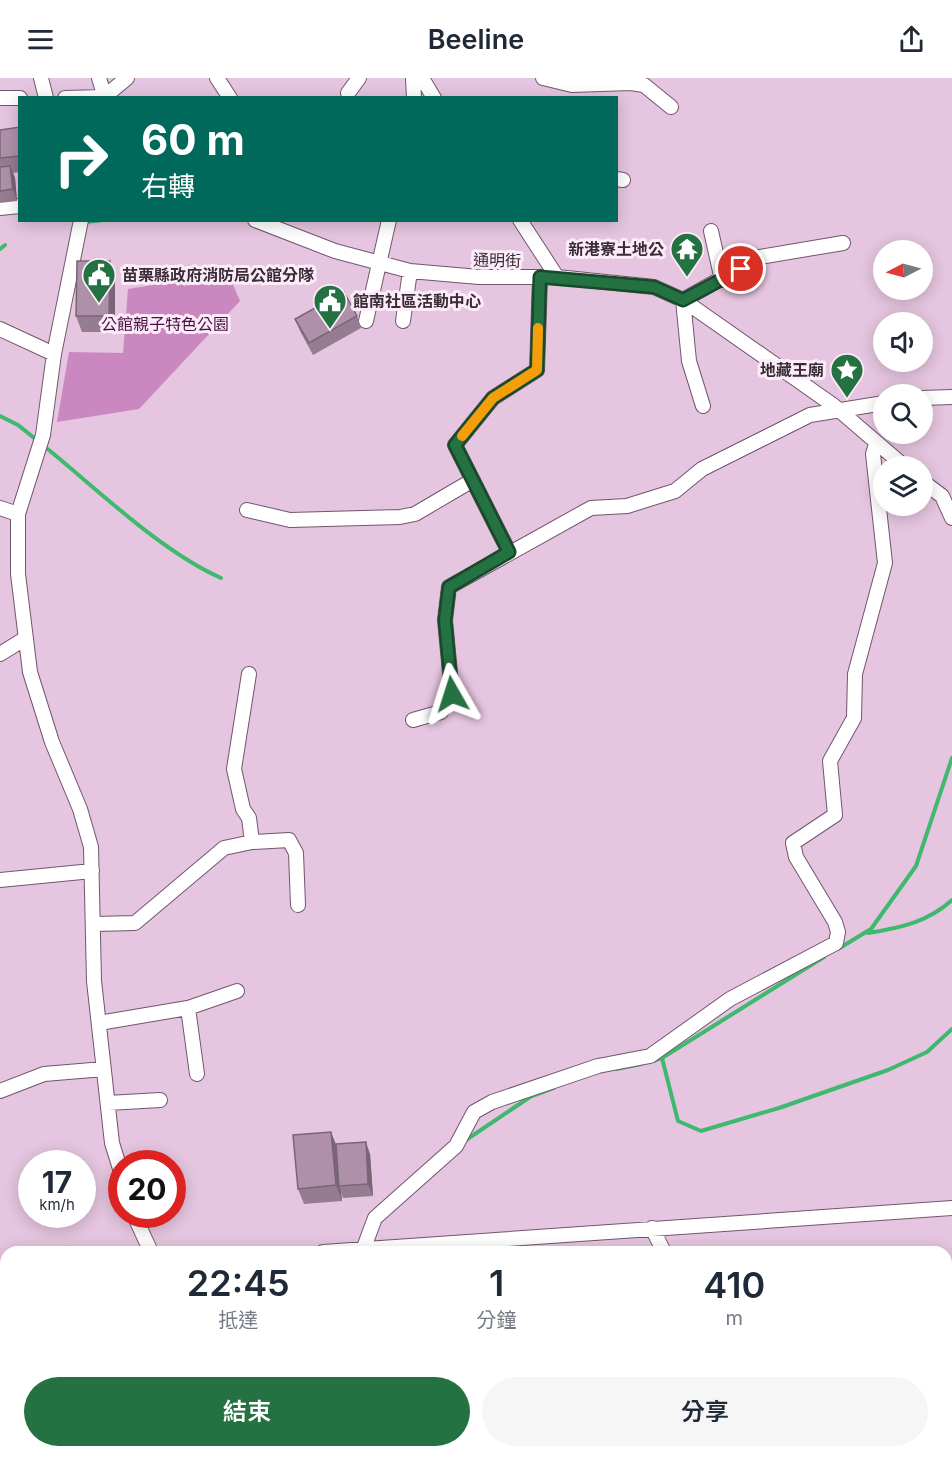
<!DOCTYPE html>
<html lang="zh-TW">
<head>
<meta charset="utf-8">
<style>
	body { margin:0; font-family:Inter,"Noto Sans TC",sans-serif; background:#f6f6f7; color:#1f2937; height:100vh; display:flex; flex-direction:column; font-size:22px; white-space:nowrap }
	* { box-sizing:border-box; margin:0 }
	p { font-size:20px; color:#747a83 }
	.icon { flex:none; width:33px; height:33px; fill:none; stroke:currentColor; stroke-width:2; stroke-linecap:round; stroke-linejoin:round }
	.map { position:relative; flex:1; overflow:hidden }
	.details { position:absolute; left:0px; top:1168px; width:952px; height:212px; display:flex; flex-direction:column; background:#fff; border-radius:18px 18px 0 0; box-shadow:0 3px 15px #0003 }
	.details>* { flex:none }
	.top-card { position:absolute; left:18px; top:18px; width:600px; height:126px; border-radius:0px; box-shadow:0 3px 15px #0003; background:#00695c; color:#fff; overflow:hidden }
	.needle { width:39px; rotate:264deg }
	.buttons { position:absolute; left:873px; top:162px; display:grid; gap:12px }
	.buttons a { display:grid; place-items:center; width:60px; height:60px; border-radius:50%; background:#fff; box-shadow:0 3px 15px #0003; font-size:30px }
	.speed { position:absolute; left:18px; top:1072px; display:flex; gap:12px; font-size:30px; font-weight:700; text-align:center }
	.speed>* { display:grid; place-content:center; width:78px; height:78px; border-radius:50%; background:#fff; box-shadow:0 3px 15px #0003; line-height:1 }
	.speed small { font-size:15px; font-weight:400 }
	.speed .limit { border:9px solid #d22; background:#fff; color:#111 }
	.pin { position:absolute; display:grid; place-items:center; width:51px; height:51px; color:#fff; margin:-26px; border:3px solid #fff; border-radius:50%; box-shadow:0 2px 6px #0007 }
	.me { position:absolute; width:66px; margin:-33px; rotate:354deg; stroke-linejoin:round; filter:drop-shadow(0 0 4px #0008) }
	.turn { display:flex; align-items:center; gap:21px; height:126px; padding:0 24px; font-size:27px }
	.turn .icon { width:78px; height:78px; stroke-width:2.5 }
	.turn b { display:block; font-size:42px; line-height:51px }
	.eta { display:flex; justify-content:space-evenly; align-items:center; height:102px; text-align:center }
	.eta b { font-size:36px; font-weight:600; line-height:42px }
	.action { display:flex; gap:12px; margin-top:auto; padding:12px 24px }
	.action a { flex:1; height:69px; border-radius:36px; background:#247141; color:#fff; font-size:24px; font-weight:600; line-height:69px; text-align:center }
	.action a+a { background:#f6f6f7; color:#1f2937 }
	header { display:flex; justify-content:space-between; align-items:center; height:78px; padding:0 24px; background:#fff; font-size:27px; font-weight:600 }
	.map>svg:first-child { display:block }
	.green { fill:#cb87c0 }
	.lines { fill:none; stroke-linecap:round; stroke-linejoin:round }
	.stream { stroke:#3fb96d; stroke-width:4 }
	.minor-casing { stroke:#72566d; stroke-width:16 }
	.major-casing { stroke:#72566d; stroke-width:20 }
	.minor { stroke:#fff; stroke-width:14 }
	.major { stroke:#fff; stroke-width:18 }
	.wall { fill:#967c91 }
	.shaded-wall { fill:#7a6576 }
	.building { fill:#af90a9; stroke:#7a6576; stroke-width:1.5 }
	.route-casing { stroke:#17492a; stroke-width:15 }
	.route { stroke:#247141; stroke-width:10 }
	.slow { stroke:#f59e0b; stroke-width:10 }
	.labels { text-anchor:middle; dominant-baseline:central; stroke-width:6; stroke-linejoin:round; paint-order:stroke }
	.poi-label { font-size:16px; font-weight:bold; fill:#392c37; stroke:#fcecf9; text-anchor:end }
	.street-label { font-size:16px; fill:#392c37; stroke:#fcecf9 }
	.park-label { font-size:16px; fill:#480d42; stroke:#fcecf9 }
</style>
</head>
<body>
<header><svg class="icon" aria-label="menu" viewBox="0 0 24 24"><path d="M4 6h16M4 12h16M4 18h16"/></svg>Beeline<svg class="icon" aria-label="share" viewBox="0 0 24 24"><path d="M12 15V3M7 8l5-5 5 5M5 13v7h14v-7"/></svg></header>
<div class="map">
<svg width="952" height="1379" viewBox="0 0 952 1379">
	<rect width="100%" height="100%" fill="#e5c5df"/>
	<path class="green" d="M228 195 240 223 139 331 57 344 69 274 123 275 128 211Z"/>
	<g class="lines">
		<path class="stream" d="M86 144 103 142
			M0 171 5 167
			M0 338 18 347 38 363
			M44 368C96 410 160 473 221 500
			M868 855C900 850 928 844 952 822
			M838 871 871 851 916 788 952 680
			M662 980 678 1043 701 1053 779 1030 888 992 927 974 952 951
			M654 983 662 980 824 879
			M616 991 641 986
			M463 1064 530 1019 554 1010
			M0 1255 6 1254"/>
		<g class="minor-casing">
			<path id="minor" d="M41 0 46 20
				M99 0 105 20
				M217 0 230 20
				M413 0 414 20
				M422 0 434 20
				M543 0 572 7 631 5 644 7 671 29
				M348 15 359 0
				M0 20H20
				M65 20 104 19 127 0
				M616 101 623 102
				M0 130 20 128
				M81 142 54 276 43 357 18 436V496L30 594 52 664 80 731 91 769 94 903 112 1065 122 1097
				M255 142 335 173 410 193 479 199H557L654 209 683 222 833 327 904 388
				M520 142 557 199
				M711 153 722 202
				M366 243 389 142
				M403 243 410 193
				M0 251 54 276
				M922 320 952 319
				M703 328 689 283 683 222 760 179 843 165
				M922 403 942 418 952 440
				M0 430 18 436
				M247 432 290 442 400 439 415 436 473 402
				M509 474 455 367 493 320 537 292 540 199
				M0 576 26 560
				M249 596 234 691 243 731 249 740 252 764 289 762 296 775 298 827
				M413 642 441 634 452 616 445 542 449 509 591 430 627 428 675 413 702 391 810 337 884 325
				M0 802 92 793
				M94 846 135 845 224 770 252 764
				M188 930 197 996
				M99 945 188 930 237 913
				M0 1013 44 996 104 991
				M108 1025 160 1022
				M134 1137 151 1174
				M652 1150 664 1174
				M363 1172 375 1140 456 1068 474 1034 492 1024 598 988 650 978 730 921 836 865 838 854 835 844 796 779 793 765 835 737 830 683 854 640 855 596 885 485 873 376 876 366
				M323 1174 952 1130
				M0 1195H6
				M946 1242 952 1238
				M250 1374 252 1379
				M650 1374 651 1379
				M839 1379 840 1374"/>
		</g>
		<g class="major-casing">
			<path id="major" d="M0 1338 6 1342
				M56 1374 64 1379"/>
		</g>
		<use href="#minor" class="minor"/>
		<use href="#major" class="major"/>
	</g>
	<path class="wall" d="M20 49V94L13 95 15 100 17 123 0 125V52Z
		M110 183 115 199V254H82L76 238Z
		M357 238 361 250 313 277 300 253 295 241Z
		M331 1054 336 1068 370 1076 373 1118 343 1120 341 1113 342 1123 304 1126 298 1111Z"/>
	<path class="shaded-wall" d="M10 88 15 100 17 123 13 111Z
		M110 183 115 199V254L109 238Z
		M331 1054 337 1069 339 1108 341 1113 342 1123 336 1107Z
		M366 1064 370 1076 373 1118 368 1106Z"/>
	<path class="building" d="M20 49V78L0 80V52Z
		M10 88 13 111 0 113V89Z
		M77 183H110L109 238H76Z
		M344 214 357 238 309 265 295 241Z
		M331 1054 336 1107 298 1111 293 1057Z
		M366 1064 368 1106 339 1108 336 1066Z
		M362 1169H375V1174H362Z"/>
	<g class="lines">
		<g class="route-casing">
			<path id="route" d="M452 616 445 542 449 509 509 474 455 367 493 320 537 292 540 199 654 209 683 222 741 191"/>
		</g>
		<use href="#route" class="route"/>
		<path class="slow" d="M462 358 493 320 537 292 538 250"/>
	</g>
	<defs>
		<g id="temple-pin" transform="scale(1.725)"><path d="M0 17L-7.5 6A9.5 9.5 0 1 1 7.5 6Z" fill="#247141" stroke="#fcecf9"/><path d="M0-6L5-2H3V0L6.5 2.5H4V6H1.5V3h-3V6H-4V2.5H-6.5L-3 0V-2H-5Z" fill="#fff"/></g>
		<g id="civic-pin" transform="scale(1.725)"><path d="M0 17L-7.5 6A9.5 9.5 0 1 1 7.5 6Z" fill="#247141" stroke="#fcecf9"/><path d="M-.6-6.5H3V-4.5H.6V-3L4-1V1h2V6H-6V1h2V-1L-.6-3ZM-1.2 2.5V6h2.4V2.5Z" fill="#fff"/></g>
		<g id="sight-pin" transform="scale(1.725)"><path d="M0 17L-7.5 6A9.5 9.5 0 1 1 7.5 6Z" fill="#247141" stroke="#fcecf9"/><path d="M0-6L1.8-2.2L6-1.7L2.9 1.2L3.7 5.4L0 3.3L-3.7 5.4L-2.9 1.2L-6-1.7L-1.8-2.2Z" fill="#fff"/></g>
	</defs>
	<g fill-rule="evenodd">
		<use href="#temple-pin" x="687" y="171"/>
		<use href="#civic-pin" x="99" y="197"/>
		<use href="#civic-pin" x="330" y="223"/>
		<use href="#sight-pin" x="847" y="292"/>
	</g>
	<g class="labels">
		<g class="poi-label">
			<text x="664" y="171">新港寮土地公</text>
			<text x="122" y="197" text-anchor="start">苗栗縣政府消防局公館分隊</text>
			<text x="353" y="223" text-anchor="start">館南社區活動中心</text>
			<text x="824" y="292">地藏王廟</text>
		</g>
		<g class="street-label">
			<text transform="translate(497 182) rotate(1)">通明街</text>
		</g>
		<g class="park-label">
			<text x="165" y="246">公館親子特色公園</text>
		</g>
	</g>
</svg>
<div class="buttons">
<a><svg class="needle" viewBox="-14 -14 28 28"><path d="M0-13l5 13h-10z" fill="#e53935"/><path d="M0 13l5-13h-10z" fill="#747a83"/></svg></a>
<a><svg class="icon" aria-label="sound" viewBox="0 0 24 24"><path d="M4 9h4l5-4v14l-5-4H4zM17 9q2 3 0 6"/></svg></a>
<a><svg class="icon" aria-label="search" viewBox="0 0 24 24"><circle cx="10" cy="10" r="6"/><path d="M15 15l6 6"/></svg></a>
<a><svg class="icon" aria-label="layers" viewBox="0 0 24 24"><path d="M12 4l9 5-9 5-9-5zM3 14l9 5 9-5"/></svg></a>
</div>
<div class="speed"><div>17<small>km/h</small></div><div class="limit">20</div></div>
<div class="pin" style="left:741px;top:191px;background:#d93025"><svg class="icon" aria-label="arrive" viewBox="0 0 24 24"><path d="M6 21V4h12l-3 4 3 4H6"/></svg></div>
<svg class="me" style="left:452px;top:616px" viewBox="-20 -20 40 40"><path d="M0-17L14 15 0 8-14 15z" fill="#247141" stroke="#fff" stroke-width="4"/></svg>
<div class="top-card">
<div class="turn"><svg class="icon" aria-label="right" viewBox="0 0 24 24"><path d="M7 20v-9h11M14 6l5 5-5 5"/></svg><div><b>60 m</b>右轉</div></div>
</div>
<section class="details">
<div class="eta">
<div><b>22:45</b><p>抵達</p></div>
<div><b>1</b><p>分鐘</p></div>
<div><b>410</b><p>m</p></div>
</div>
<div class="action"><a>結束</a><a>分享</a></div>
</section>
</div>
</body>
</html>
